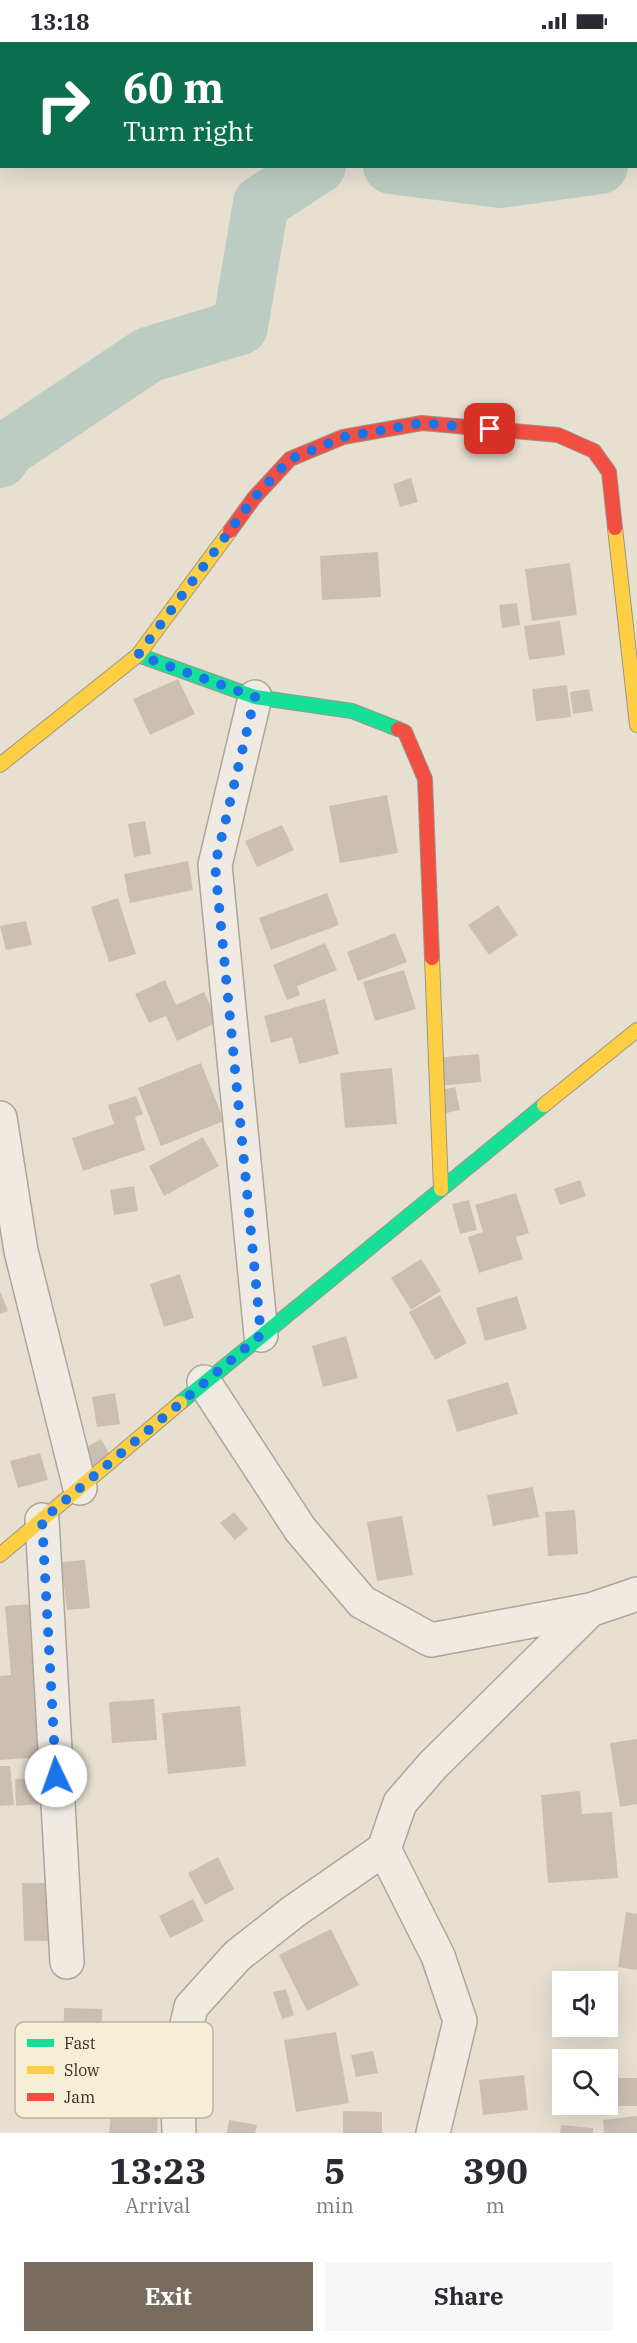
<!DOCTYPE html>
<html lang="en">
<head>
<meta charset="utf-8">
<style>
	body { margin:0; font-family:"IBM Plex Serif",serif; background:#f7f7f7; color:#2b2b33; height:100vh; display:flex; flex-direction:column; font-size:22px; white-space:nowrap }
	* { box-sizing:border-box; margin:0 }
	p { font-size:20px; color:#7c7c81 }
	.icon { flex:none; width:33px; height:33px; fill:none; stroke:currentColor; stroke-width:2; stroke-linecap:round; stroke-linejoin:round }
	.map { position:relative; height:2091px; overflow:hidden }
	.details { display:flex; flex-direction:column; background:#fff; flex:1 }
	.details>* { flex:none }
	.guide { position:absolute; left:0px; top:0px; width:638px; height:126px; box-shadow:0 6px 24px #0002; background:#0b6e4f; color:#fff; overflow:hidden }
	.fabs { position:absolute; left:552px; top:1929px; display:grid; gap:12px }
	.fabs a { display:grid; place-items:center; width:66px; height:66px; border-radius:0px; background:#fff; box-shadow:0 6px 24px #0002; font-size:30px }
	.pin { position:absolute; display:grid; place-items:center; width:51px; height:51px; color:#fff; margin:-26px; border-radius:12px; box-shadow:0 3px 9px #0006 }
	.me { position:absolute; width:66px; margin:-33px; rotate:357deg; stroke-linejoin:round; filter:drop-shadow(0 0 4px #0008) }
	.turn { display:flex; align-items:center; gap:21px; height:126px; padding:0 24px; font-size:27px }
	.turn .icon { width:78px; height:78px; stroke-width:2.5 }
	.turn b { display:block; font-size:42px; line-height:51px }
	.eta { display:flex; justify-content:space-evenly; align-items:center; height:102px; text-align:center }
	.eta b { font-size:36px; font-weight:700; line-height:42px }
	.action { display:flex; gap:12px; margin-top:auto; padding:12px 24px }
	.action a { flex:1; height:69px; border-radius:0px; background:#786c5e; color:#fff; font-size:24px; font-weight:700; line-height:69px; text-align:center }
	.action a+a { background:#f7f7f7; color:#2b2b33 }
	.status { display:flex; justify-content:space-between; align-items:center; height:42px; padding:0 30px; background:#fff; direction:ltr }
	.status svg { height:16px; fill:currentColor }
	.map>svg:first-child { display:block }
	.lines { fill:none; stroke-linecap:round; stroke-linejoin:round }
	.river { stroke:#bcccc2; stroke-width:56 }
	.building { fill:#cbbfb2 }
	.street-casing { stroke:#ada599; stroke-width:36 }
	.fast-casing { stroke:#9c958a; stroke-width:16 }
	.slow-casing { stroke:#9c958a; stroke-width:16 }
	.jam-casing { stroke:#9c958a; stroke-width:16 }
	.street { stroke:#efebe3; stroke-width:33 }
	.fast { stroke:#16e098; stroke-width:14 }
	.slow { stroke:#ffcf43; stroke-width:14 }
	.jam { stroke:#f24e42; stroke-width:14 }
	.route { stroke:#1a73e8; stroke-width:10; stroke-dasharray:0 18 }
	.key { fill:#f7eed8; stroke:#bfb4a1; stroke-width:1.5 }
	.key-label { font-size:16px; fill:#3d2e20 }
</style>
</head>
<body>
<div class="status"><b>13:18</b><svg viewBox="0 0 49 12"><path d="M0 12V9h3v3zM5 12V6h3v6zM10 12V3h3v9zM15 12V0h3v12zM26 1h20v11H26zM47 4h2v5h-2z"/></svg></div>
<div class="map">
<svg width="637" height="2091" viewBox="0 0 637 2091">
	<rect width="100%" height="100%" fill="#e7e0d1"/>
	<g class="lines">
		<path class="river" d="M391 124 500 138 600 124
			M0 418 9 406 148 313 240 285 261 161 318 124"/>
	</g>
	<path class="building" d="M411 436 418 460 400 465 393 442Z
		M378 510 381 555 322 558 320 514Z
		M570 521 577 573 532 579 525 527Z
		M517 561 520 583 502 586 499 563Z
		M560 579 565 613 529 618 524 584Z
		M178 637 195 672 150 693 133 657Z
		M567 643 571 675 536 679 532 647Z
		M589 647 593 669 573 672 570 650Z
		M387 753 398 811 340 821 329 764Z
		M145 779 151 812 134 815 128 782Z
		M282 783 294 808 257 825 245 799Z
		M188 819 193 848 130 861 124 832Z
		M327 851 339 883 271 908 259 876Z
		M118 856 136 912 109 920 91 865Z
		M498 863 518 893 489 913 468 883Z
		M26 879 32 903 6 908 0 884Z
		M395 891 407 920 358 939 347 910Z
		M325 901 337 928 297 944 300 953 287 958 273 923Z
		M404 928 416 967 375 979 363 940Z
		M165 938 176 963 204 950 218 980 177 999 166 974 149 981 135 952Z
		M325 957 339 1012 299 1022 292 995 271 1001 264 974Z
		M479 1012 481 1040 436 1044 433 1016Z
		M201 1021 224 1079 161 1104 138 1046Z
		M392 1026 397 1082 345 1086 340 1031Z
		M455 1045 460 1068 442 1072 437 1049Z
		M136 1054 143 1072 135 1075 145 1108 83 1129 72 1096 114 1082 108 1063Z
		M203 1095 219 1124 164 1154 149 1124Z
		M580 1138 586 1154 560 1163 554 1147Z
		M134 1144 138 1169 114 1173 110 1148Z
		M516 1151 529 1191 516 1195 523 1217 479 1231 468 1195 483 1190 475 1163Z
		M469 1158 477 1188 460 1192 452 1162Z
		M421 1217 441 1249 411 1268 391 1236Z
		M180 1232 194 1276 164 1285 150 1242Z
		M0 1249 8 1269 0 1272Z
		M440 1253 467 1301 435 1318 409 1270Z
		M517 1254 527 1287 485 1299 476 1266Z
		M346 1294 358 1336 323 1345 312 1304Z
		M508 1340 518 1372 457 1390 447 1358Z
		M115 1351 120 1382 97 1385 92 1355Z
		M101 1397 112 1417 83 1432 73 1413Z
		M40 1411 48 1438 18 1446 10 1419Z
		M533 1445 539 1475 493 1484 487 1453Z
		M575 1468 578 1512 548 1514 545 1470Z
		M234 1470 248 1487 235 1498 220 1481Z
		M402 1474 413 1533 377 1539 367 1480Z
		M85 1518 90 1566 67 1568 61 1520Z
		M32 1562 44 1715 0 1718V1634L11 1633 5 1564Z
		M154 1657 157 1698 112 1701 109 1660Z
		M240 1664 246 1724 168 1732 162 1671Z
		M637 1697V1762L620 1765 610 1701Z
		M0 1724H10L14 1763 0 1764Z
		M41 1736 43 1762 16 1764 15 1737Z
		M580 1749 582 1772 612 1770 618 1836 548 1841 541 1753Z
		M218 1815 234 1847 205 1863 188 1831Z
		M22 1841H51L52 1899H24Z
		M193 1857 204 1879 170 1896 159 1874Z
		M626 1870 637 1872V1928L618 1925Z
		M331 1887 359 1943 307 1969 279 1913Z
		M286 1947 294 1973 282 1977 273 1950Z
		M64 1966 102 1967 101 2013 63 2012Z
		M336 1990 349 2061 296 2070 284 1998Z
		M373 2009 378 2031 356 2035 351 2013Z
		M524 2033 528 2068 483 2073 479 2038Z
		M608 2036H637V2064H608Z
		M343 2069 382 2070V2091H343Z
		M111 2070 158 2074 157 2091H109Z
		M637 2074V2091H604L603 2078Z
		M229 2078 257 2083 255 2091H227Z
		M561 2083 593 2086V2091H560Z"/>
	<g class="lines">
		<g class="street-casing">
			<path id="street" d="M10 0H11
				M255 655 215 823 261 1293
				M0 1076 21 1209 80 1446
				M204 1340 300 1487 362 1560 431 1598 590 1568 637 1552
				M42 1478 67 1920
				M179 2091 177 2026 191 1965 237 1914 293 1870 384 1807
				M433 2091 460 1979 438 1914 384 1807 400 1761 433 1723 590 1568"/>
		</g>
		<g class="fast-casing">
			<path id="fast" d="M138 613 255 655 352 669 398 687
				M180 1361 544 1063"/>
		</g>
		<g class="slow-casing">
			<path id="slow" d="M615 486 637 683
				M0 723 138 613 230 489
				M432 916 441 1147
				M544 1063 637 988
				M0 1513 180 1361"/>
		</g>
		<g class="jam-casing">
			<path id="jam" d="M230 489 254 456 290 417 343 395 422 381 558 393 594 409 609 430 615 486
				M398 687 405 690 425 737 432 916"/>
		</g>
		<use href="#street" class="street"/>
		<use href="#fast" class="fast"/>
		<use href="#slow" class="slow"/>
		<use href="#jam" class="jam"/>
	</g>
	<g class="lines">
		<path class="route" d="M56 1734 42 1478 261 1293 215 823 255 655 138 613 254 456 290 417 344 395 422 381 490 387"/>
	</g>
	<rect x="15" y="1980" width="198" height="96" rx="9" class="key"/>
	<rect x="27" y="1997" width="27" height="8" fill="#16e098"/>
	<rect x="27" y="2024" width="27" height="8" fill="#ffcf43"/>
	<rect x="27" y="2051" width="27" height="8" fill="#f24e42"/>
	<g class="key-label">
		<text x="64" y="2007">Fast</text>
		<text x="64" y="2034">Slow</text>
		<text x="64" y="2061">Jam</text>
	</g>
</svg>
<div class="fabs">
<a><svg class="icon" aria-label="sound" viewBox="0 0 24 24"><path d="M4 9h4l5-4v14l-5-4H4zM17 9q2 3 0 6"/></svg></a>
<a><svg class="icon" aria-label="search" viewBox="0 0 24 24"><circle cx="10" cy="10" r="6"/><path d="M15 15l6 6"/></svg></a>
</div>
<div class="pin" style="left:490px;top:387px;background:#d93025"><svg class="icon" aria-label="arrive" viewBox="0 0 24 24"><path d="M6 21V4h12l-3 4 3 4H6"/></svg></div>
<svg class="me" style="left:56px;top:1734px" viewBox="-20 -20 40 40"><circle r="19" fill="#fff"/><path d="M0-13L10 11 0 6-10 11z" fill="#1a73e8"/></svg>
<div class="guide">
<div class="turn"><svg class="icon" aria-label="right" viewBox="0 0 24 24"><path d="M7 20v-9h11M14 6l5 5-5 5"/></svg><div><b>60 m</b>Turn right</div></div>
</div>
</div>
<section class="details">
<div class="eta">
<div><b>13:23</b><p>Arrival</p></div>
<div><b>5</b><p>min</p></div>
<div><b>390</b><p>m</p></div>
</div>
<div class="action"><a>Exit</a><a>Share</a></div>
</section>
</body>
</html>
